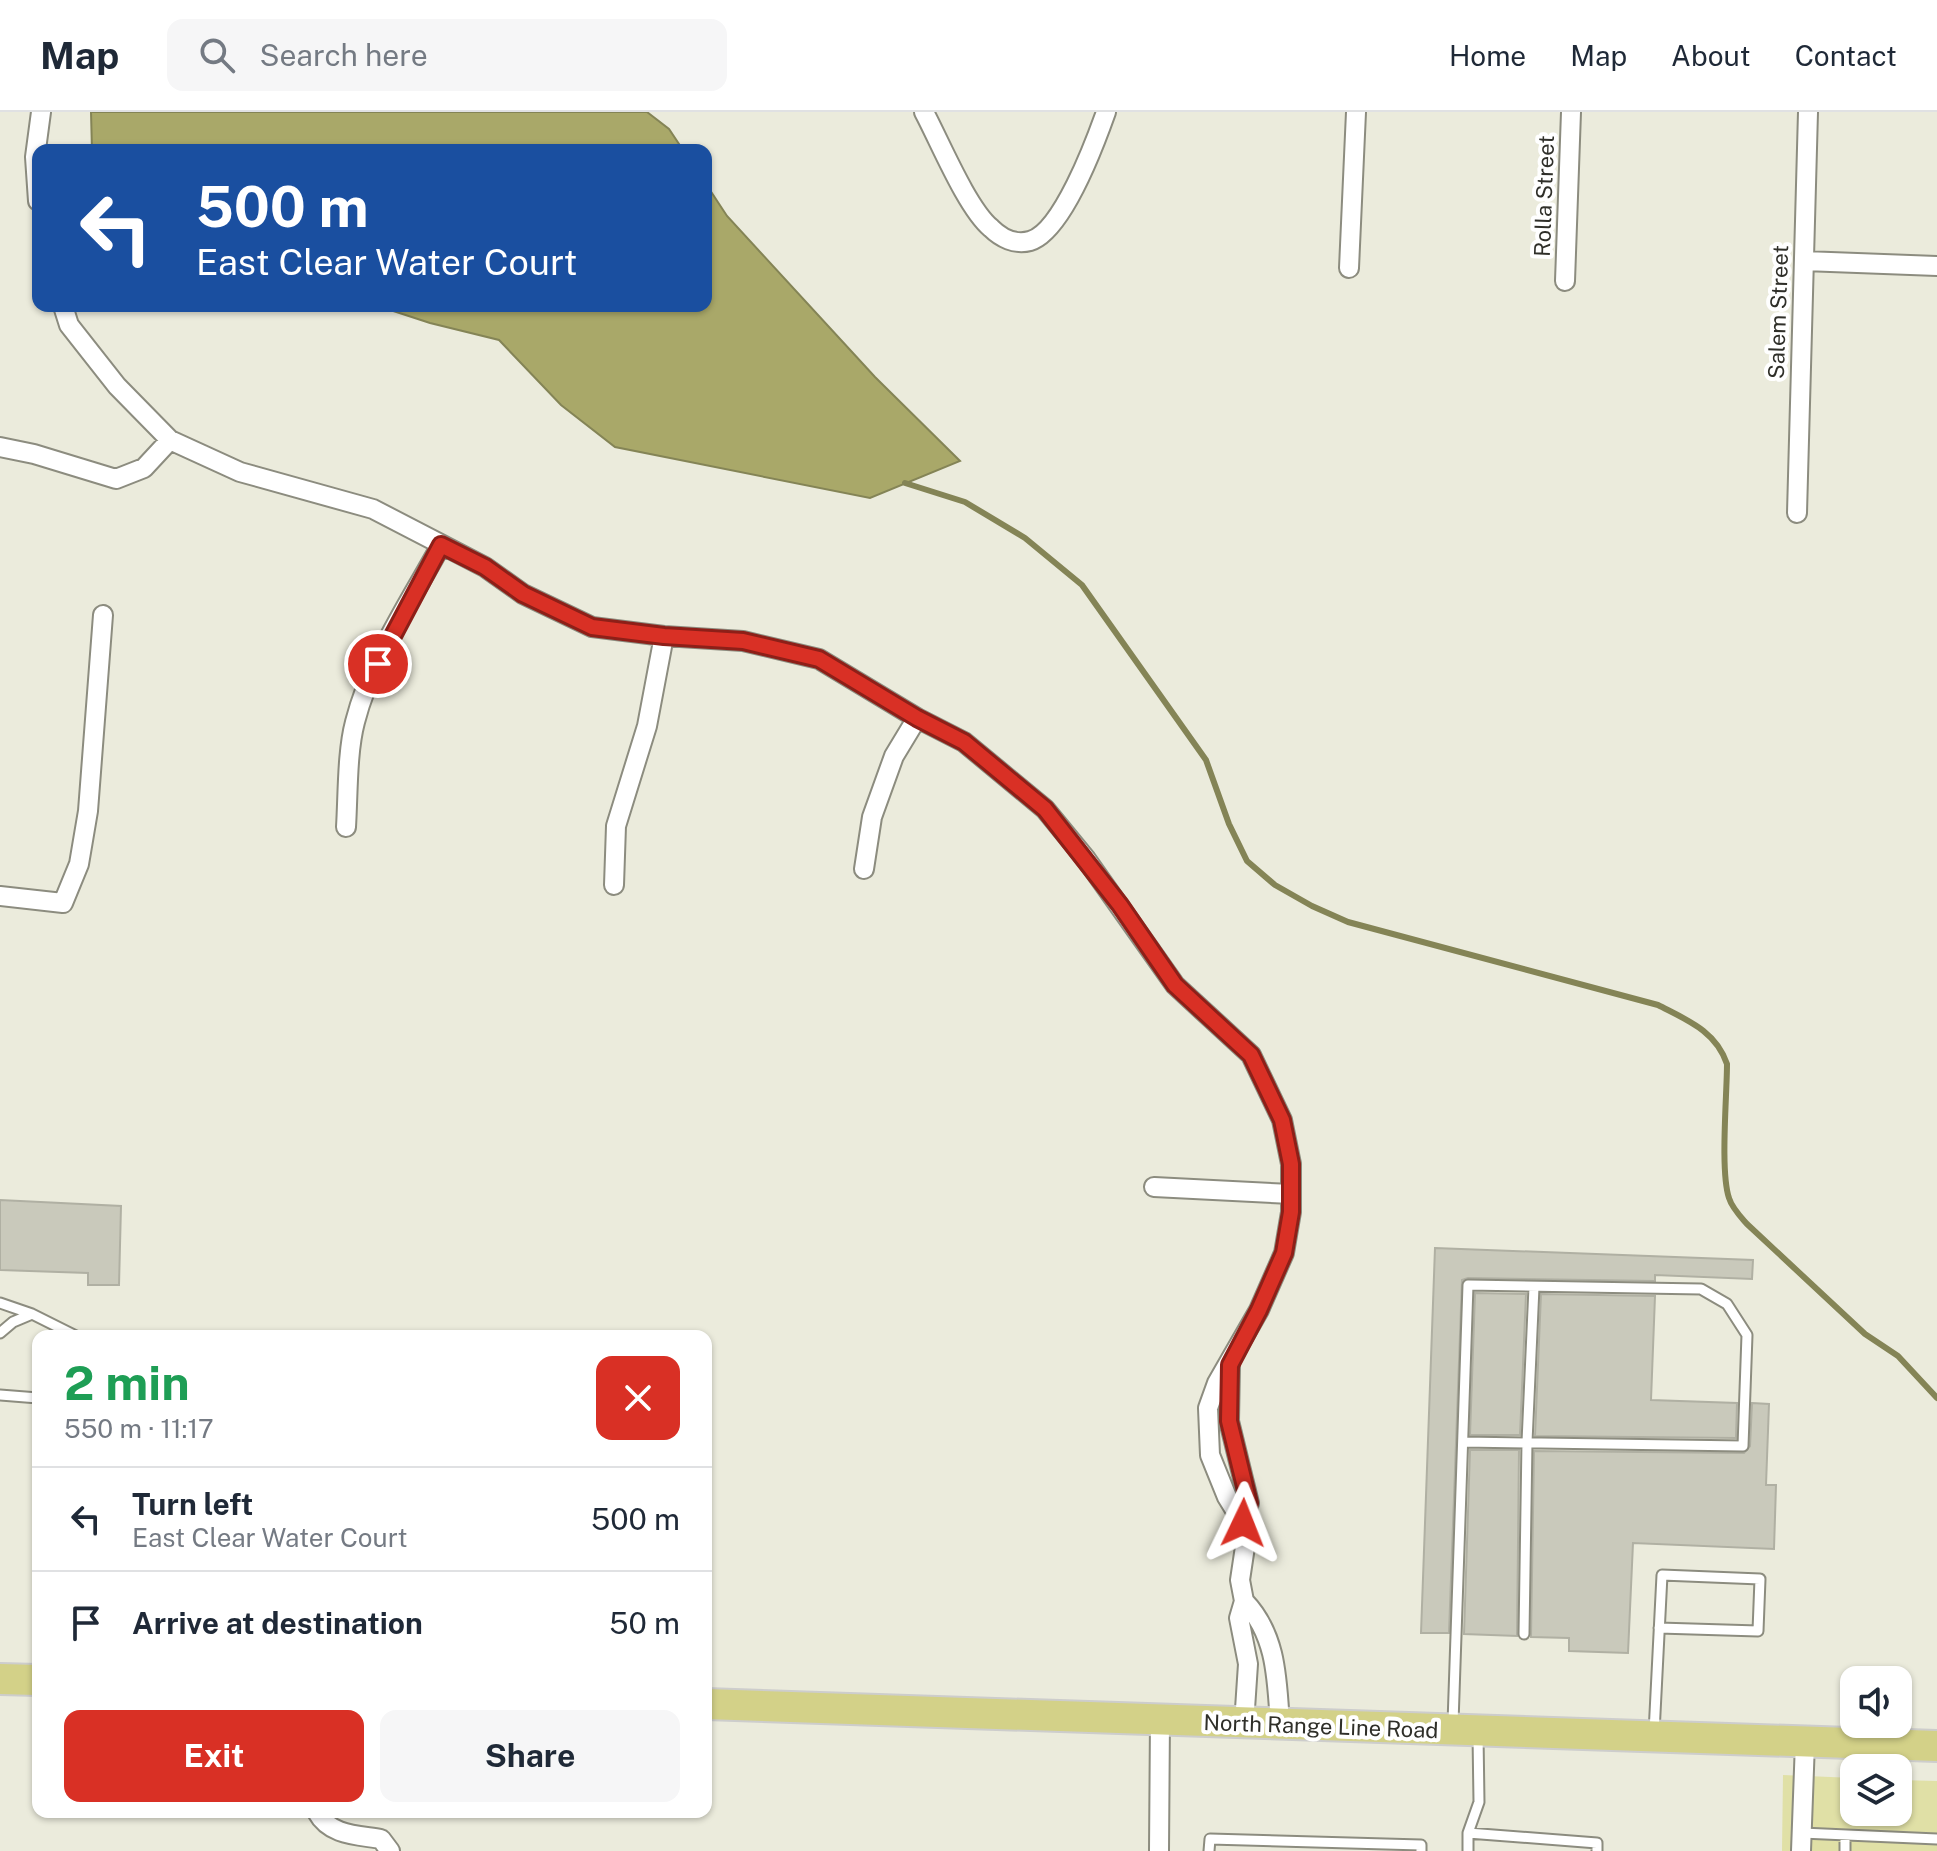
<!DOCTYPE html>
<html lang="en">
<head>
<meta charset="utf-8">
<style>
	body { margin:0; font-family:"Public Sans",sans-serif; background:#f6f6f7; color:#1f2937; height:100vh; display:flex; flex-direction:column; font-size:30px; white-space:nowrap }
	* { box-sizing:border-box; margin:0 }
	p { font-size:26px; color:#747a83 }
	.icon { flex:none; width:44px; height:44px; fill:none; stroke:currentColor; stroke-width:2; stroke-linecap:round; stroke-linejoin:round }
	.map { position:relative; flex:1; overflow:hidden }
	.drawer { position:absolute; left:32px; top:1218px; width:680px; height:488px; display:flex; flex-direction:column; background:#fff; border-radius:16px; box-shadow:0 2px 6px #0004 }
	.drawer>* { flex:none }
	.hud { position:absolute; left:32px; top:32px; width:680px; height:168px; border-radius:16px; box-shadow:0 2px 6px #0004; background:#1a4fa0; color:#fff; overflow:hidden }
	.controls { position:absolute; left:1840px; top:1554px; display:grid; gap:16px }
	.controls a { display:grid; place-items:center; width:72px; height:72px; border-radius:16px; background:#fff; box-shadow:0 2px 6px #0004; font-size:40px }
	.pin { position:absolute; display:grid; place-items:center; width:68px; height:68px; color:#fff; margin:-34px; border:4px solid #fff; border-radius:50%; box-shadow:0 2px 8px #0007 }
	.me { position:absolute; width:88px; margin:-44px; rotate:2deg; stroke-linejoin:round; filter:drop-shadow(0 0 6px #0008) }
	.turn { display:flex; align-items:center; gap:28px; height:168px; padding:0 32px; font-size:36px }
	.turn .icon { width:104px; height:104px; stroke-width:2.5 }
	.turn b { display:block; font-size:56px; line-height:68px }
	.round { display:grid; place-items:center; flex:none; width:84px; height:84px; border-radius:16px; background:#f6f6f7 }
	.summary { display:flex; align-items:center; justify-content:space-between; height:136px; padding:0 32px }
	h1 { font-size:48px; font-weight:700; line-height:60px; color:#1e9e55 }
	.action { display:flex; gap:16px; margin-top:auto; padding:16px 32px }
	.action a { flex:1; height:92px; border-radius:16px; background:#d93025; color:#fff; font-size:32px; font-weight:700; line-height:92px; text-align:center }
	.action a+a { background:#f6f6f7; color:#1f2937 }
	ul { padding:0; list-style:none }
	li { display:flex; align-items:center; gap:24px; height:104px; padding:0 32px; border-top:2px solid #e0e1e3 }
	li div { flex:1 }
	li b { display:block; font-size:30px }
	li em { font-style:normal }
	header { display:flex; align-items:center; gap:48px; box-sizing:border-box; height:112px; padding:0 40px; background:#fff; border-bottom:2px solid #e0e1e3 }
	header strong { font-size:38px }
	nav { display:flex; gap:44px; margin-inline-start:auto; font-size:28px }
	.search { width:560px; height:72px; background:#f6f6f7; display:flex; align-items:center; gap:20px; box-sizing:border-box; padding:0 28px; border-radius:16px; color:#747a83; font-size:30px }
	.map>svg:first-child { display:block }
	.green { fill:#e0e0a6 }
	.water { fill:#a9a869; stroke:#848456; stroke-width:2 }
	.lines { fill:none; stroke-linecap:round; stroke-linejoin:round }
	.stream { stroke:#848456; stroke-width:6 }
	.building { fill:#c9c9bb; stroke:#b0b0a3; stroke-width:2 }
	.service-casing { stroke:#8c8c7f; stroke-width:13 }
	.minor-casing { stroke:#8c8c7f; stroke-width:22 }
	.primary-casing { stroke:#cdcdcc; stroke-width:34 }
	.service { stroke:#fff; stroke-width:9 }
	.minor { stroke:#fff; stroke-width:18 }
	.primary { stroke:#d3d188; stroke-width:30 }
	.route-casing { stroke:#8d1f18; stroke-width:20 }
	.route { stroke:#d93025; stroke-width:14 }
	.labels { text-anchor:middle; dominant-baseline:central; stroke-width:8; stroke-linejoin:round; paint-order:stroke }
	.street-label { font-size:22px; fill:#2f2f29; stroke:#fff }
</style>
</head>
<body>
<header>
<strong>Map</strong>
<div class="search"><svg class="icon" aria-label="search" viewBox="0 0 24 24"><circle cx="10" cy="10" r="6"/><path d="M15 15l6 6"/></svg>Search here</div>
<nav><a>Home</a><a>Map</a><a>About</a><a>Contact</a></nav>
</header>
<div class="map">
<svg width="1937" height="1739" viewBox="0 0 1937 1739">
	<rect width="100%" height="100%" fill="#ebebdc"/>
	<path class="green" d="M1783 1663 1854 1666V1700H1898V1668L1937 1669V1739H1782Z"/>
	<path class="water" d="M91 0H647L669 17 683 38H92Z
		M706 72 727 104 875 265 960 349 870 386 615 335 561 293 499 228 430 211 378 194H706Z"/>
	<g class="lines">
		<path class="stream" d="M905 371 965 390 1025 426 1082 473 1206 648 1229 712 1247 749 1275 773 1312 794 1348 810 1658 893C1687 908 1716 919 1727 952 1727 983 1720 1059 1729 1086 1732 1096 1740 1104 1747 1112L1865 1222 1898 1244 1937 1286"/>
	</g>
	<path class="building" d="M0 1088 121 1094 119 1173H88V1161L0 1158Z
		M1435 1136 1753 1148 1752 1167 1655 1163V1169L1468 1166 1462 1168 1449 1521H1421Z
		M1475 1181 1526 1182 1520 1323H1470Z
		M1541 1182 1655 1184 1651 1288 1737 1291 1736 1326 1535 1324Z
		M1752 1291 1769 1292 1766 1373H1776L1774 1437 1633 1431 1628 1541 1569 1539V1526L1531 1525 1534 1339 1744 1341 1750 1334Z
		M1470 1338H1519L1517 1524 1464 1522Z"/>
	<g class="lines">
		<g class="service-casing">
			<path id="service" d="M0 1191 32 1202 76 1224
				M0 1221 13 1210 32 1202
				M0 1283 38 1286
				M1524 1522 1527 1330 1534 1175
				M1453 1611 1468 1173 1701 1177 1727 1192 1747 1223 1743 1334 1463 1330
				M1654 1621 1662 1463 1760 1467 1758 1519 1659 1516
				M1468 1721 1597 1731V1739
				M1802 1721 1937 1727
				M1209 1739 1210 1727 1421 1733V1739
				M1468 1739V1721L1479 1690 1478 1623
				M1845 1739V1724"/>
		</g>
		<g class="minor-casing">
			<path id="minor" d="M924 0C940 30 967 96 991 116 1001 126 1015 133 1030 129 1062 120 1095 31 1106 0
				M38 89 35 45 41 0
				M1804 149 1937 154
				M1349 156 1356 0
				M1565 169 1571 0
				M63 194 69 213 117 274 170 328 240 360 373 397 485 455 523 482 592 515 664 524 743 529 819 547 917 606 964 630 1045 697 1086 747 1175 873 1251 943 1282 1008 1291 1052V1100L1284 1141 1259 1198 1217 1271 1208 1296 1210 1343 1227 1385 1243 1411 1246 1428 1240 1468 1244 1489 1239 1506 1248 1552 1244 1612
				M0 335 34 342 116 367 144 356 170 328
				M1797 401 1808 0
				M346 715C348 683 347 640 355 610 371 547 410 490 441 433
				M864 757 872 705 894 644 917 606
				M614 773 616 714 647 614 664 524
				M0 784 63 791 79 752 88 699 103 503
				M1154 1075 1291 1082
				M1230 1253 1229 1309 1249 1391 1243 1411
				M1244 1489C1277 1523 1277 1568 1280 1613
				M317 1700C330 1724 358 1723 381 1727L390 1739
				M1159 1739 1160 1607
				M1801 1739 1805 1630"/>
		</g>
		<g class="primary-casing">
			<path id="primary" d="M0 1567 38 1568
				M706 1592 1937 1634"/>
		</g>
		<use href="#service" class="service"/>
		<use href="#minor" class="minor"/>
		<use href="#primary" class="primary"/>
	</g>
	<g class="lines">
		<g class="route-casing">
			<path id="route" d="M378 552 441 433 485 455 523 482 592 515 664 524 743 529 819 547 917 606 964 630 1045 697 1120 793 1175 873 1251 943 1282 1008 1291 1052V1100L1284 1141 1259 1198 1230 1253 1229 1309 1249 1391 1243 1411"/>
		</g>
		<use href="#route" class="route"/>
	</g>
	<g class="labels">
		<g class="street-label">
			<text transform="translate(1544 84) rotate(-88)">Rolla Street</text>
			<text transform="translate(1778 200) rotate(-88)">Salem Street</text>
			<text transform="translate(1321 1614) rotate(2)">North Range Line Road</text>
		</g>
	</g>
</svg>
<div class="controls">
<a><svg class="icon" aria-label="sound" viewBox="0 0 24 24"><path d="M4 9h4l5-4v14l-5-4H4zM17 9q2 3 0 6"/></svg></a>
<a><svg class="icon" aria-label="layers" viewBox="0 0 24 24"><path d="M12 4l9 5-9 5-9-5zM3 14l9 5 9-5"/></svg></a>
</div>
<div class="pin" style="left:378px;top:552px;background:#d93025"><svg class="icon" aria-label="arrive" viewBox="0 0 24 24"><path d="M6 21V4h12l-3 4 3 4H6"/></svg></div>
<svg class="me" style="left:1243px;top:1411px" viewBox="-20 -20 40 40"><path d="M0-17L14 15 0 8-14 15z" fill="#d93025" stroke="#fff" stroke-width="4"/></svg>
<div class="hud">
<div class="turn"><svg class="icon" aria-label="left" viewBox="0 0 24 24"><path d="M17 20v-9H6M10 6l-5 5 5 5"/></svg><div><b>500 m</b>East Clear Water Court</div></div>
</div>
<section class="drawer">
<div class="summary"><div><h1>2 min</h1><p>550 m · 11:17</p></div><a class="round" style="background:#d93025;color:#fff"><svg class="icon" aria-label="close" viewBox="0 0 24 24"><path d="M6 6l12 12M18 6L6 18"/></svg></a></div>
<ul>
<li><svg class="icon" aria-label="left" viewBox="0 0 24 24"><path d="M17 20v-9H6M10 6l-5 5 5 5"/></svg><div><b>Turn left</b><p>East Clear Water Court</p></div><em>500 m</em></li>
<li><svg class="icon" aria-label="arrive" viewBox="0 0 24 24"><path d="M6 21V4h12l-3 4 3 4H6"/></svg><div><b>Arrive at destination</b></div><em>50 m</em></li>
</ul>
<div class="action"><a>Exit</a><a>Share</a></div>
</section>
</div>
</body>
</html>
